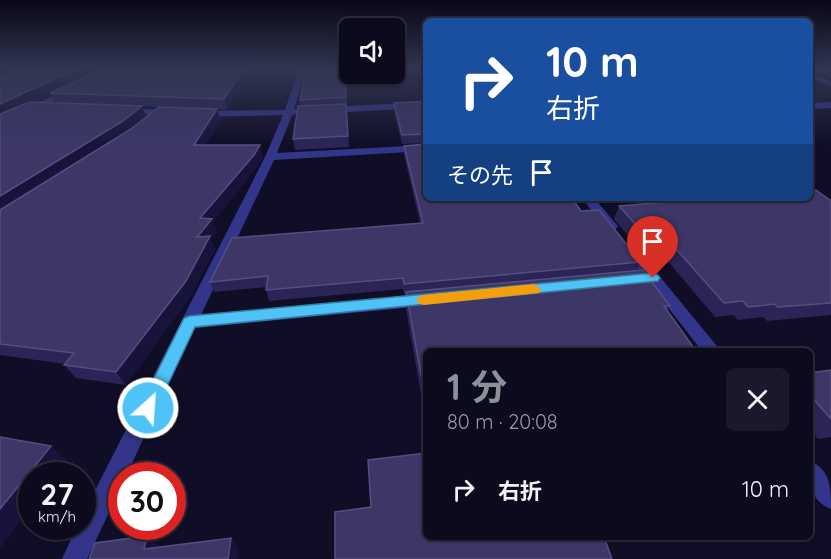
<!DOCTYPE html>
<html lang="ja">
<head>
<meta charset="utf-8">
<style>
	body { margin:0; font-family:Quicksand,"Noto Sans JP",sans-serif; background:#1a182a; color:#f1f3f6; height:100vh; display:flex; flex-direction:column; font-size:22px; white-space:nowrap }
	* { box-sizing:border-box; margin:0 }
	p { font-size:20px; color:#9a9aa4 }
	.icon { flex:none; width:33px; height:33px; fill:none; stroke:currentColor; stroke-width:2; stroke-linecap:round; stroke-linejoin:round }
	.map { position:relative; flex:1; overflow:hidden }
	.details { position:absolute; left:423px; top:348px; width:390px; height:192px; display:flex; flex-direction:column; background:#0c0a1d; border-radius:9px; box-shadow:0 2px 4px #0004,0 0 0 2px #2c2b3b }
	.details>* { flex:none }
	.hud { position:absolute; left:423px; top:18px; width:390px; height:183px; border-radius:9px; box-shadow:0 2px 4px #0004,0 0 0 2px #2c2b3b; background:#1a4fa0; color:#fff; overflow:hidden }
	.tools { position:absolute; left:339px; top:18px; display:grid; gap:12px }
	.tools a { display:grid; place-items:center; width:66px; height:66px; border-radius:9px; background:#0c0a1d; box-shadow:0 2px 4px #0004,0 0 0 2px #2c2b3b; font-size:30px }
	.speed { position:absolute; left:18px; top:462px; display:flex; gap:12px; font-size:30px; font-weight:700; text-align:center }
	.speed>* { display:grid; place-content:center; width:78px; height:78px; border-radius:50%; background:#0c0a1d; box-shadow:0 2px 4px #0004,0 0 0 2px #2c2b3b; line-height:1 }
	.speed small { font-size:15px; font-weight:400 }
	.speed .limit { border:9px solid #d22; background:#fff; color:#111 }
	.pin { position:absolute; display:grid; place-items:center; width:51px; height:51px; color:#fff; margin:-62px -26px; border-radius:50% 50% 50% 0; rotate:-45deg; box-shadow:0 0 6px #0007 }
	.pin .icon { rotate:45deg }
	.me { position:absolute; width:66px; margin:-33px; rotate:26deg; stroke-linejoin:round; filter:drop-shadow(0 0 4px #0008) }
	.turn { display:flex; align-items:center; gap:21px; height:126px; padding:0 24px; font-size:27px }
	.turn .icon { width:78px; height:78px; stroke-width:2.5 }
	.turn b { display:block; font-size:42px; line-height:51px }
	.then { display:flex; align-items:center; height:57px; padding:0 24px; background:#0003; gap:12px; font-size:22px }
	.round { display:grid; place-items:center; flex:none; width:63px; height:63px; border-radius:9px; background:#1a182a }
	.headline { display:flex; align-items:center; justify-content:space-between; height:102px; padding:0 24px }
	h1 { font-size:36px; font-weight:700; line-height:45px; color:#8c9099 }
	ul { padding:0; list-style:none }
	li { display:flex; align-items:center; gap:18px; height:78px; padding:0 24px }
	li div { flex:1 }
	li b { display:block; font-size:22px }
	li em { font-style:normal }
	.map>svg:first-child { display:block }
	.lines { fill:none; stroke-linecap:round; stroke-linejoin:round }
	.stream { fill:#052147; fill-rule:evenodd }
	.minor { fill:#33358a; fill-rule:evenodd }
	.wall { fill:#2b2456; fill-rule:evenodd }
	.shaded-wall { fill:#18133b }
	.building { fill:#3d3768; stroke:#554f80; stroke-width:1.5 }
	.route { fill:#4fc3f7; stroke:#337fa1; stroke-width:1.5 }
	.slow { fill:#f59e0b }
</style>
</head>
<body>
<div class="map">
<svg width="831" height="559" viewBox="0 0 831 559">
	<rect width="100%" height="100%" fill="#100d27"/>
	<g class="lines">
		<path class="stream" d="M286 68H297L298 69 295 71Z"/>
		<path class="minor" d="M299 68H307L294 109 302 112 292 115 277 153 426 145V151L274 160 201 315 425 294 431 296 433 300 431 304 425 306 195 328 126 476H122V485L87 559H62L77 526H82V516L265 157 283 115 198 117 193 114 198 111 285 110Z
			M810 73 831 81V86L810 78Z
			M68 89 75 91 0 126V120Z
			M426 102V108L327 113 323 110 327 107Z
			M831 102V108L810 109V103Z
			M123 108 171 110 176 113 171 116 120 113V109Z
			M582 198H594L618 226 616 229H606Z
			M628 243 633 244 721 351H702L649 283 624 284 621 280 624 276 642 274 621 247Z
			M810 461C831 470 831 489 831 509 809 500 810 482 810 461Z"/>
	</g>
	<path class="wall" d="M0 68H253L227 110 217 109 221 120 205 145 263 157 257 167 213 222 217 232 211 239 215 249 192 294 126 385 76 378 64 365 65 364 0 355ZM100 69 92 74 65 86ZM50 93 55 103 33 102ZM142 106 158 107 146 117Z
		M345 68 347 104H345L347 114 349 147 295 150 293 139 301 106 300 100Z
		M810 68H831V78L810 69Z
		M426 101V143L402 144 394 112V103Z
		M404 146 581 211 641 262 637 270 670 306 667 311 426 351V422L406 309V294H404L403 289 269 301 266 290V287L214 292 210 282 420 223 404 155Z
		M831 201V315L767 321 763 317 738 320 733 315 715 317 661 253 650 262 614 219 619 206Z
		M831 370V437L818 439 810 429V373Z"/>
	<path class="shaded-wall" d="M1 68H31L0 81V69Z
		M78 68H102L0 118V104Z
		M244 68H253L227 110 224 99Z
		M142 106 146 117 128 132 0 214V196Z
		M217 109 221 120 198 156 194 145Z
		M260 145 263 157 257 167 213 222 217 232 211 239 215 249 192 294 126 385 116 372 197 237 200 218Z
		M668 240 661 253 650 262 656 248Z
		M51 446 67 460 55 476H32V507L0 548V509Z
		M147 536 159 546 156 558 144 549Z
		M231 538 239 548 238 559H228Z"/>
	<path class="building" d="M23 68H78L0 104V77Z
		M101 68H244L224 99 50 93 92 74Z
		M307 68H345L346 97 300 100Z
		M426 101V134L402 135 394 103Z
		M30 102 142 106 123 121 0 196V114Z
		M346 104 348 136 293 139 298 106Z
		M159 107 217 109 194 145H260L254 155 200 218 212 219 197 237 210 236 186 281 116 372 64 365 74 353 0 344V210L131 129Z
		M426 144V198H572L581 211 599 210 641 262 404 284 403 278 266 290 268 276 210 282 232 238 423 223 404 146Z
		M816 190 831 201V303L778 307 774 304 748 307 743 301 724 303 668 240 656 248 619 206 717 198H810V191Z
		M643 270 670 306H664L696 351H426V403L406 292Z
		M831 370V419L810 395V373Z
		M0 437 51 446 0 509Z
		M426 453V537H604L612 559H335V512L371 507 368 460Z
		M147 536 144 549 231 538 228 559H89L95 543Z"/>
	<linearGradient id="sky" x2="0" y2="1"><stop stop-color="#090715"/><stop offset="0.47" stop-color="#313552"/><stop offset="1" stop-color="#313552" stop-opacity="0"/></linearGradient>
	<rect width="831" height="146" fill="url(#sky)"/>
	<path class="route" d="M653 273 658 275 660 278 658 281 195 327 154 414 148 416 141 414 139 408 184 318 189 316Z"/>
	<path class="slow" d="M534 284 541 289 539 293 423 305 415 300 423 295Z"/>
</svg>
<div class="tools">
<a><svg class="icon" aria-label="sound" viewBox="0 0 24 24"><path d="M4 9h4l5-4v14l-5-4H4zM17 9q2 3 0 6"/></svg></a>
</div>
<div class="speed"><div>27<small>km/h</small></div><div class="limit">30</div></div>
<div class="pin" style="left:653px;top:278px;background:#d93025"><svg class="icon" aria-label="arrive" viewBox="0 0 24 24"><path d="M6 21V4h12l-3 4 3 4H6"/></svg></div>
<svg class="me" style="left:148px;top:408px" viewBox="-20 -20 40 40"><circle r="17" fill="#4fc3f7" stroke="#fff" stroke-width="3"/><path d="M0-11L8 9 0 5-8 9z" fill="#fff"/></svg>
<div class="hud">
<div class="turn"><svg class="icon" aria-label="right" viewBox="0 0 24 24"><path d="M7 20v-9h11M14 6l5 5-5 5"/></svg><div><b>10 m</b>右折</div></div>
<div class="then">その先<svg class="icon" aria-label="arrive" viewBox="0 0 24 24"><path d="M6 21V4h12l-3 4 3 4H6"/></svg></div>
</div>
<section class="details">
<div class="headline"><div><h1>1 分</h1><p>80 m · 20:08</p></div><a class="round"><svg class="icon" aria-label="close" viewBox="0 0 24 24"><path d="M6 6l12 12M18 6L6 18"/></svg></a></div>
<ul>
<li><svg class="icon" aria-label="right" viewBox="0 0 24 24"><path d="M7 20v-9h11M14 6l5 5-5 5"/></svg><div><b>右折</b></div><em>10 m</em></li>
</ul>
</section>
</div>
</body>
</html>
